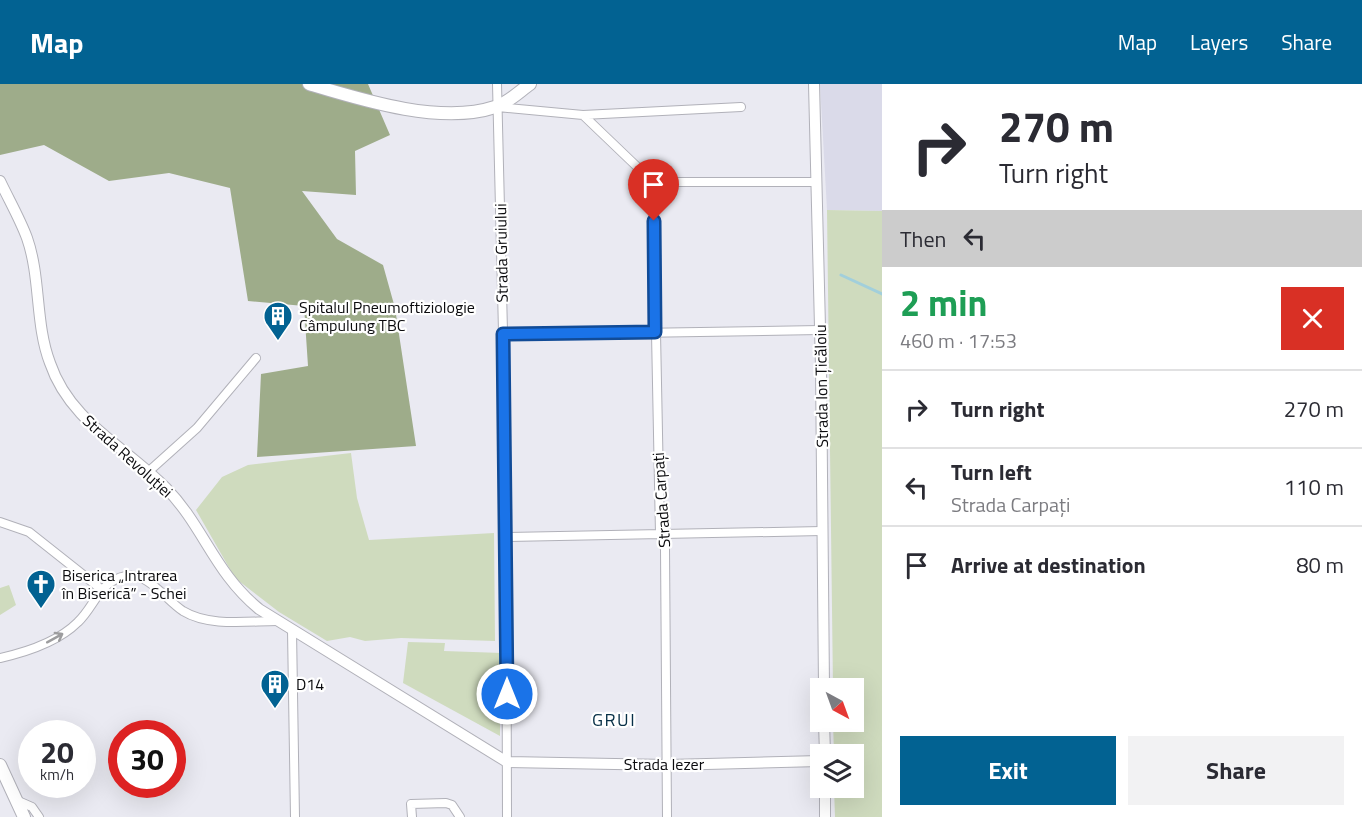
<!DOCTYPE html>
<html lang="en">
<head>
<meta charset="utf-8">
<style>
	body { margin:0; font-family:"Titillium Web",sans-serif; background:#f2f2f3; color:#2b2b33; height:100vh; display:flex; flex-direction:column; font-size:22px; white-space:nowrap }
	* { box-sizing:border-box; margin:0 }
	p { font-size:20px; color:#7c7c81 }
	.icon { flex:none; width:33px; height:33px; fill:none; stroke:currentColor; stroke-width:2; stroke-linecap:round; stroke-linejoin:round }
	.map { position:relative; flex:1; overflow:hidden }
	.details { display:flex; flex-direction:column; background:#fff; width:480px }
	.details>* { flex:none }
	.top-card { background:#fff; color:#2b2b33; overflow:hidden }
	.needle { width:39px; rotate:139deg }
	.controls { position:absolute; left:810px; top:594px; display:grid; gap:12px }
	.controls a { display:grid; place-items:center; width:54px; height:54px; border-radius:0px; background:#fff; box-shadow:0 6px 24px #0002; font-size:30px }
	.speed { position:absolute; left:18px; top:636px; display:flex; gap:12px; font-size:30px; font-weight:700; text-align:center }
	.speed>* { display:grid; place-content:center; width:78px; height:78px; border-radius:50%; background:#fff; box-shadow:0 6px 24px #0002; line-height:1 }
	.speed small { font-size:15px; font-weight:400 }
	.speed .limit { border:9px solid #d22; background:#fff; color:#111 }
	.pin { position:absolute; display:grid; place-items:center; width:51px; height:51px; color:#fff; margin:-62px -26px; border-radius:50% 50% 50% 0; rotate:-45deg; box-shadow:0 0 6px #0007 }
	.pin .icon { rotate:45deg }
	.me { position:absolute; width:66px; margin:-33px; rotate:0deg; stroke-linejoin:round; filter:drop-shadow(0 0 4px #0008) }
	.turn { display:flex; align-items:center; gap:21px; height:126px; padding:0 18px; font-size:27px }
	.turn .icon { width:78px; height:78px; stroke-width:2.5 }
	.turn b { display:block; font-size:42px; line-height:51px }
	.then { display:flex; align-items:center; height:57px; padding:0 18px; background:#0003; gap:12px; font-size:22px }
	.round { display:grid; place-items:center; flex:none; width:63px; height:63px; border-radius:0px; background:#f2f2f3 }
	.summary { display:flex; align-items:center; justify-content:space-between; height:102px; padding:0 18px }
	h1 { font-size:36px; font-weight:700; line-height:45px; color:#1e9e55 }
	.action { display:flex; gap:12px; margin-top:auto; padding:12px 18px }
	.action a { flex:1; height:69px; border-radius:0px; background:#026292; color:#fff; font-size:24px; font-weight:700; line-height:69px; text-align:center }
	.action a+a { background:#f2f2f3; color:#2b2b33 }
	ul { padding:0; list-style:none }
	li { display:flex; align-items:center; gap:18px; height:78px; padding:0 18px; border-top:2px solid #e1e1e2 }
	li div { flex:1 }
	li b { display:block; font-size:22px }
	li em { font-style:normal }
	header { display:flex; align-items:center; gap:36px; box-sizing:border-box; height:84px; padding:0 30px; background:#026292; color:#fff }
	header strong { font-size:28px }
	nav { display:flex; gap:33px; margin-inline-start:auto; font-size:21px }
	main { display:flex; flex:1; min-height:0 }
	.map>svg:first-child { display:block }
	.built { fill:#dadae9 }
	.green { fill:#cfdbbe }
	.forest { fill:#9eac8a }
	.lines { fill:none; stroke-linecap:round; stroke-linejoin:round }
	.stream { stroke:#a2cfdb; stroke-width:3 }
	.minor-casing { stroke:#b1b1b9; stroke-width:10 }
	.tertiary-casing { stroke:#b1b1b9; stroke-width:12 }
	.secondary-casing { stroke:#b1b1b9; stroke-width:14 }
	.minor { stroke:#fff; stroke-width:8 }
	.tertiary { stroke:#fff; stroke-width:10 }
	.secondary { stroke:#fff; stroke-width:12 }
	.oneway { stroke:#9d9d9f }
	.route-casing { stroke:#114b97; stroke-width:15 }
	.route { stroke:#1a73e8; stroke-width:10 }
	.labels { text-anchor:middle; dominant-baseline:central; stroke-width:4.5; stroke-linejoin:round; paint-order:stroke }
	.street-label { font-size:16px; fill:#0b0b0e; stroke:#fff }
	.poi-label { font-size:16px; fill:#0b0b0e; stroke:#fff; text-anchor:start }
	.neighbourhood-label { font-size:18px; letter-spacing:1.5px; fill:#083047; stroke:#fff }
</style>
</head>
<body>
<header>
<strong>Map</strong>
<nav><a>Map</a><a>Layers</a><a>Share</a></nav>
</header>
<main>
<div class="map">
<svg width="882" height="733" viewBox="0 0 882 733">
	<rect width="100%" height="100%" fill="#eaeaf2"/>
	<path class="built" d="M820 0H882V127L827 126Z"/>
	<path class="green" d="M827 126 882 127V733H835L834 704H854V670H834L833 638H854V604H833Z
		M351 369 357 414 369 456 494 449 495 557 401 554 365 557 350 553 327 557 279 528 235 494 196 426 222 393 248 381Z
		M9 501 16 521 0 531V504Z
		M408 558 445 559 444 567 502 569 500 579V652L403 599Z"/>
	<path class="forest" d="M0 0H368L390 51 355 67 356 111 302 107 337 155 383 181 395 224 416 362 257 373 261 290 308 282 304 222 248 217 230 104 169 89 109 97 44 61 0 71Z"/>
	<g class="lines">
		<path class="stream" d="M841 191 882 210"/>
		<g class="minor-casing">
			<path id="minor" d="M497 0 506 372 507 733
				M498 23 583 31 653 98H817
				M583 31 741 23
				M653 98 660 450 665 465 667 733
				M503 251 820 246
				M148 388 197 344 256 274
				M0 438 29 448 101 505
				M507 453 822 447
				M292 546 295 733
				M0 574C27 568 58 558 78 538 95 522 99 497 126 492 148 488 166 516 183 527 209 543 248 537 277 537
				M16 716 32 723 39 733
				M412 733 411 720 446 719 452 721 460 733"/>
		</g>
		<g class="tertiary-casing">
			<path id="tertiary" d="M814 0 821 284 824 604
				M0 97C9 116 20 135 27 154 41 194 35 240 50 279 70 338 125 362 166 404 204 443 214 488 259 525L507 678 668 681 820 677
				M824 638 825 670
				M825 733V704"/>
		</g>
		<g class="secondary-casing">
			<path id="secondary" d="M309 0C362 16 441 41 495 23 508 19 520 7 530 0
				M0 681 24 733"/>
		</g>
		<use href="#minor" class="minor"/>
		<use href="#tertiary" class="tertiary"/>
		<use href="#secondary" class="secondary"/>
	</g>
	<defs><path id="oneway-shaft" d="M-6 0H5M1.5-3L5.5 0L1.5 3" fill="none" stroke-width="1.6" stroke-linecap="round" stroke-linejoin="round" transform="scale(1.5)"/></defs>
	<use class="oneway" href="#oneway-shaft" transform="translate(55 554) rotate(-29)"/>
	<g class="lines">
		<g class="route-casing">
			<path id="route" d="M507 610 503 250 655 248 654 137"/>
		</g>
		<use href="#route" class="route"/>
	</g>
	<defs>
		<g id="building-pin" transform="scale(1.5)"><path d="M0 17L-7.5 6A9.5 9.5 0 1 1 7.5 6Z" fill="#026292" stroke="#fff"/><path d="M-4-6H4V6H1V3H-1V6H-4ZM-2.5-4.3h1.7v1.8h-1.7ZM.8-4.3h1.7v1.8H.8ZM-2.5-1h1.7V.8h-1.7ZM.8-1h1.7V.8H.8Z" fill="#fff"/></g>
		<g id="church-pin" transform="scale(1.5)"><path d="M0 17L-7.5 6A9.5 9.5 0 1 1 7.5 6Z" fill="#026292" stroke="#fff"/><path d="M-1.2-6h2.4v3.5h3.3v2.4h-3.3V6h-2.4V-.1h-3.3v-2.4h3.3Z" fill="#fff"/></g>
	</defs>
	<g fill-rule="evenodd">
		<use href="#building-pin" x="278" y="232"/>
		<use href="#church-pin" x="41" y="500"/>
		<use href="#building-pin" x="275" y="600"/>
	</g>
	<g class="labels">
		<g class="street-label">
			<text transform="translate(501 169) rotate(-91)">Strada Gruiului</text>
			<text transform="translate(821 302) rotate(-91)">Strada Ion Țicăloiu</text>
			<text transform="translate(128 372) rotate(42)">Strada Revoluției</text>
			<text transform="translate(661 416) rotate(-94)">Strada Carpați</text>
			<text x="664" y="680">Strada Iezer</text>
		</g>
		<g class="poi-label">
			<text x="299" y="223">Spitalul Pneumoftiziologie<tspan x="299" dy="18">Câmpulung TBC</tspan></text>
			<text x="62" y="491">Biserica „Intrarea<tspan x="62" dy="18">în Biserică” - Schei</tspan></text>
			<text x="296" y="600">D14</text>
		</g>
		<g class="neighbourhood-label">
			<text x="614" y="635">GRUI</text>
		</g>
	</g>
</svg>
<div class="controls">
<a><svg class="needle" viewBox="-14 -14 28 28"><path d="M0-13l5 13h-10z" fill="#e53935"/><path d="M0 13l5-13h-10z" fill="#7c7c81"/></svg></a>
<a><svg class="icon" aria-label="layers" viewBox="0 0 24 24"><path d="M12 4l9 5-9 5-9-5zM3 14l9 5 9-5"/></svg></a>
</div>
<div class="speed"><div>20<small>km/h</small></div><div class="limit">30</div></div>
<div class="pin" style="left:654px;top:137px;background:#d93025"><svg class="icon" aria-label="arrive" viewBox="0 0 24 24"><path d="M6 21V4h12l-3 4 3 4H6"/></svg></div>
<svg class="me" style="left:507px;top:610px" viewBox="-20 -20 40 40"><circle r="17" fill="#1a73e8" stroke="#fff" stroke-width="3"/><path d="M0-11L8 9 0 5-8 9z" fill="#fff"/></svg>
</div>
<section class="details">
<div class="top-card">
<div class="turn"><svg class="icon" aria-label="right" viewBox="0 0 24 24"><path d="M7 20v-9h11M14 6l5 5-5 5"/></svg><div><b>270 m</b>Turn right</div></div>
<div class="then">Then<svg class="icon" aria-label="left" viewBox="0 0 24 24"><path d="M17 20v-9H6M10 6l-5 5 5 5"/></svg></div>
</div>
<div class="summary"><div><h1>2 min</h1><p>460 m · 17:53</p></div><a class="round" style="background:#d93025;color:#fff"><svg class="icon" aria-label="close" viewBox="0 0 24 24"><path d="M6 6l12 12M18 6L6 18"/></svg></a></div>
<ul>
<li><svg class="icon" aria-label="right" viewBox="0 0 24 24"><path d="M7 20v-9h11M14 6l5 5-5 5"/></svg><div><b>Turn right</b></div><em>270 m</em></li>
<li><svg class="icon" aria-label="left" viewBox="0 0 24 24"><path d="M17 20v-9H6M10 6l-5 5 5 5"/></svg><div><b>Turn left</b><p>Strada Carpați</p></div><em>110 m</em></li>
<li><svg class="icon" aria-label="arrive" viewBox="0 0 24 24"><path d="M6 21V4h12l-3 4 3 4H6"/></svg><div><b>Arrive at destination</b></div><em>80 m</em></li>
</ul>
<div class="action"><a>Exit</a><a>Share</a></div>
</section>
</main>
</body>
</html>
